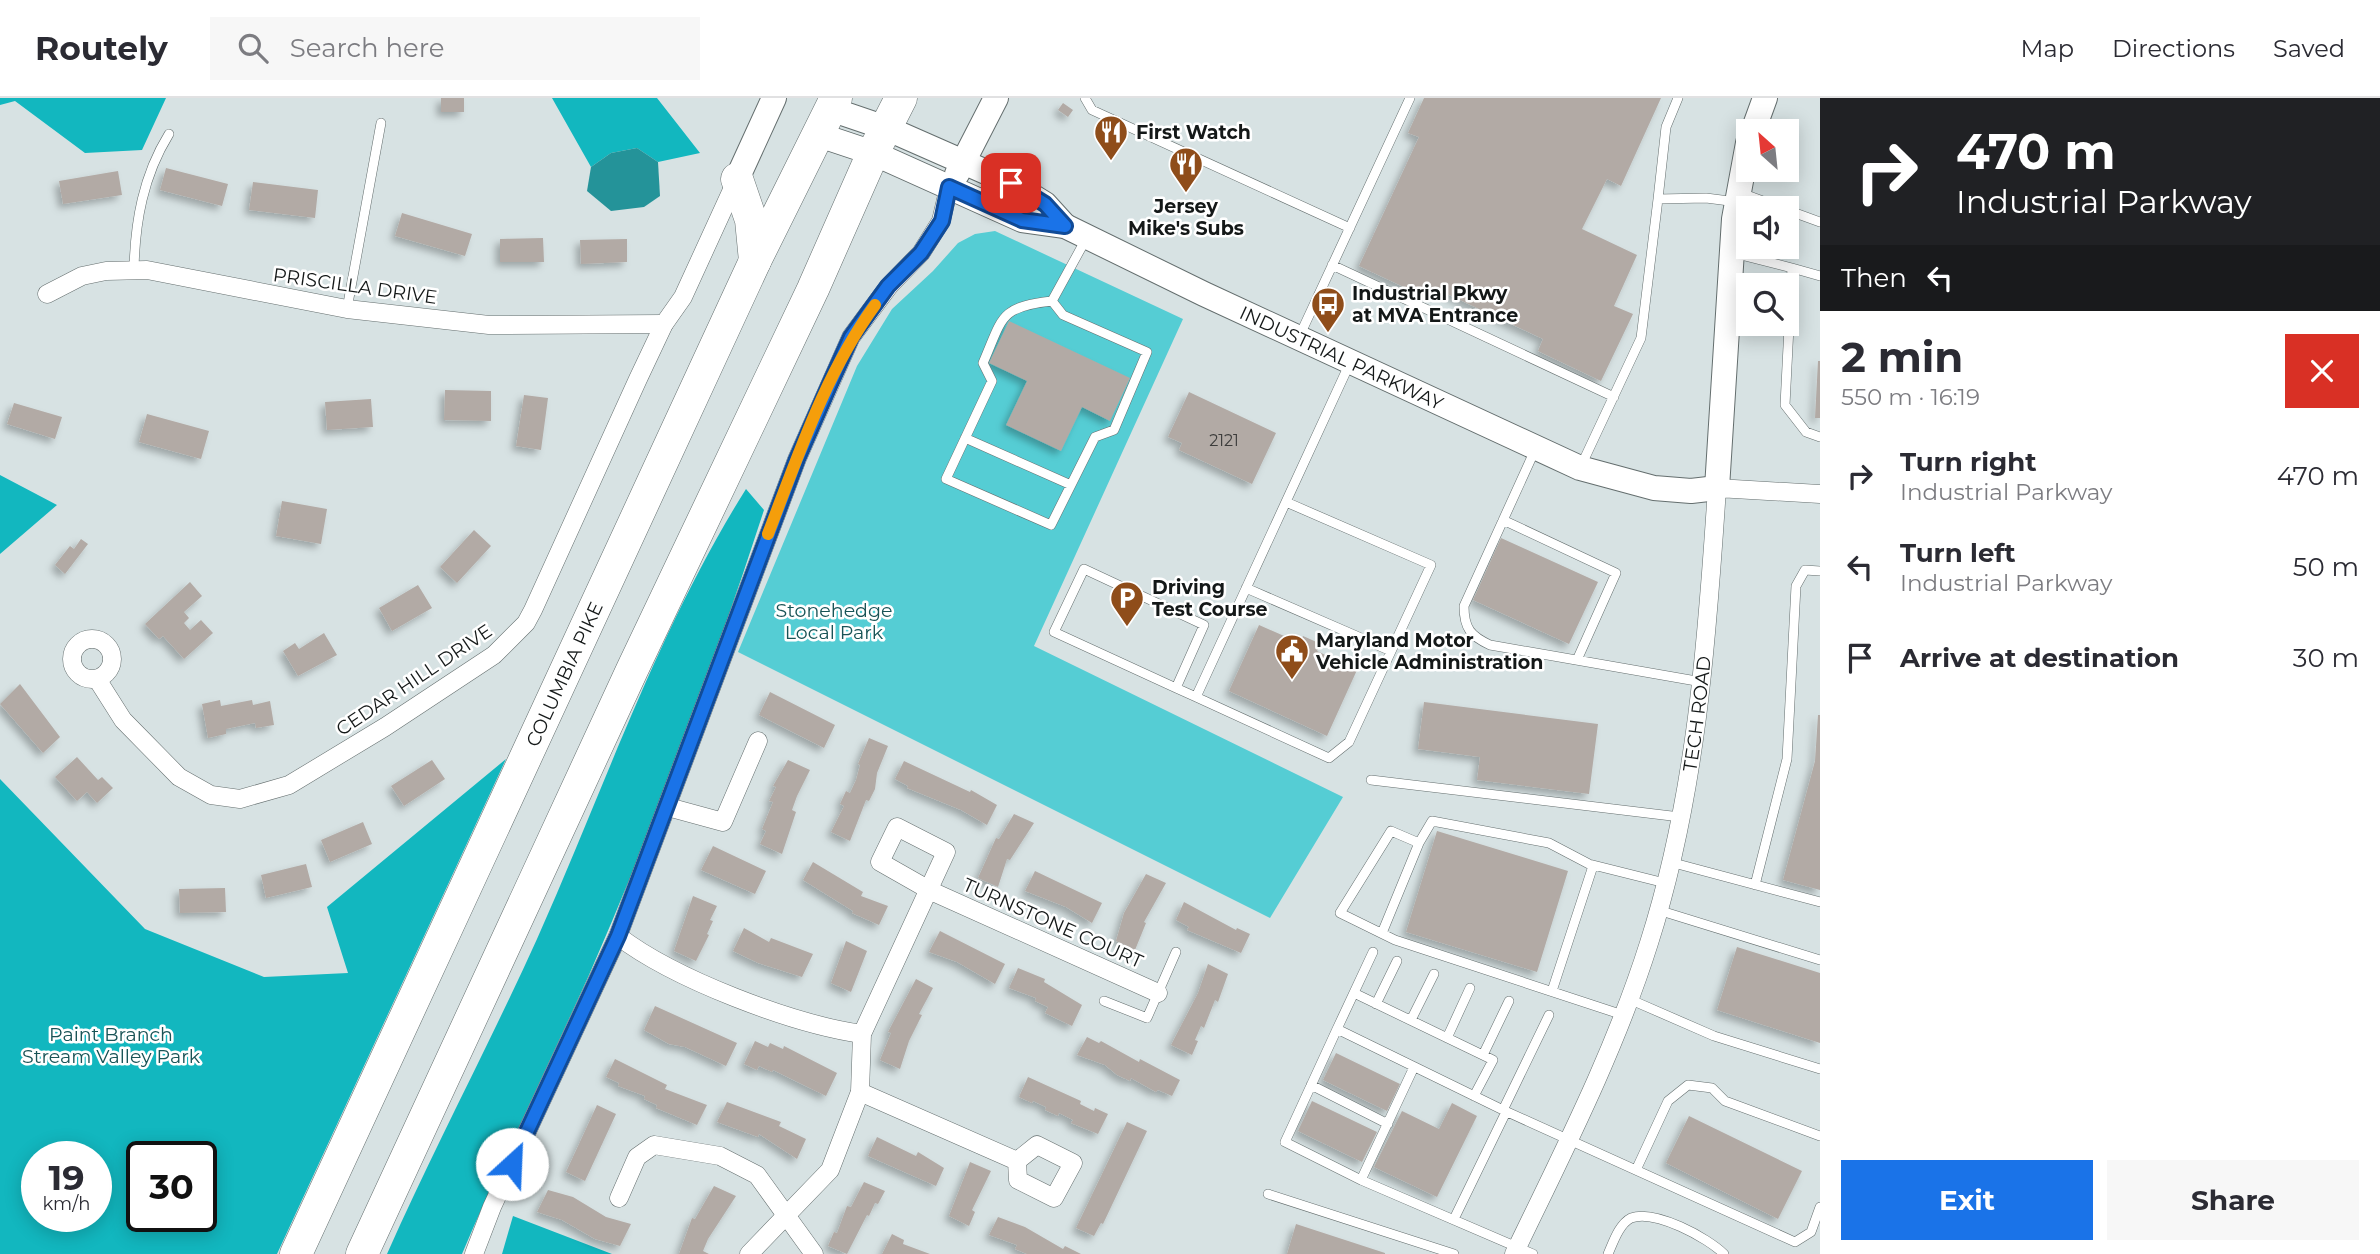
<!DOCTYPE html>
<html lang="en">
<head>
<meta charset="utf-8">
<style>
	body { margin:0; font-family:Montserrat,sans-serif; background:#f7f7f7; color:#2b2b33; height:100vh; display:flex; flex-direction:column; font-size:26px; white-space:nowrap }
	* { box-sizing:border-box; margin:0 }
	p { font-size:23px; color:#7c7c81 }
	.icon { flex:none; width:38px; height:38px; fill:none; stroke:currentColor; stroke-width:2; stroke-linecap:round; stroke-linejoin:round }
	.map { position:relative; flex:1; overflow:hidden }
	.drawer { display:flex; flex-direction:column; background:#fff; width:560px }
	.drawer>* { flex:none }
	.banner { background:#202124; color:#fff; overflow:hidden }
	.needle { width:46px; rotate:333deg }
	.fabs { position:absolute; left:1736px; top:21px; display:grid; gap:14px }
	.fabs a { display:grid; place-items:center; width:63px; height:63px; border-radius:0px; background:#fff; box-shadow:0 4px 18px #0003; font-size:35px }
	.speed { position:absolute; left:21px; top:1043px; display:flex; gap:14px; font-size:35px; font-weight:700; text-align:center }
	.speed>* { display:grid; place-content:center; width:91px; height:91px; border-radius:50%; background:#fff; box-shadow:0 4px 18px #0003; line-height:1 }
	.speed small { font-size:18px; font-weight:400 }
	.speed .limit { border:4px solid #111; border-radius:10px; background:#fff; color:#111 }
	.pin { position:absolute; display:grid; place-items:center; width:60px; height:60px; color:#fff; margin:-30px; border-radius:14px; box-shadow:0 4px 10px #0006 }
	.me { position:absolute; width:77px; margin:-38px; rotate:25deg; stroke-linejoin:round; filter:drop-shadow(0 0 5px #0008) }
	.turn { display:flex; align-items:center; gap:24px; height:147px; padding:0 21px; font-size:32px }
	.turn .icon { width:91px; height:91px; stroke-width:2.5 }
	.turn b { display:block; font-size:49px; line-height:60px }
	.then { display:flex; align-items:center; height:66px; padding:0 21px; background:#0003; gap:14px; font-size:26px }
	.round { display:grid; place-items:center; flex:none; width:74px; height:74px; border-radius:0px; background:#f7f7f7 }
	.summary { display:flex; align-items:center; justify-content:space-between; height:119px; padding:0 21px }
	h1 { font-size:42px; font-weight:700; line-height:52px }
	.cta { display:flex; gap:14px; margin-top:auto; padding:14px 21px }
	.cta a { flex:1; height:80px; border-radius:0px; background:#1a73e8; color:#fff; font-size:28px; font-weight:700; line-height:80px; text-align:center }
	.cta a+a { background:#f7f7f7; color:#2b2b33 }
	ul { padding:0; list-style:none }
	li { display:flex; align-items:center; gap:21px; height:91px; padding:0 21px }
	li div { flex:1 }
	li b { display:block; font-size:26px }
	li em { font-style:normal }
	header { display:flex; align-items:center; gap:42px; box-sizing:border-box; height:98px; padding:0 35px; background:#fff; border-bottom:2px solid #e1e1e2 }
	header strong { font-size:33px }
	nav { display:flex; gap:38px; margin-inline-start:auto; font-size:24px }
	.search { width:490px; height:63px; background:#f7f7f7; display:flex; align-items:center; gap:18px; box-sizing:border-box; padding:0 24px; border-radius:0px; color:#7c7c81; font-size:26px }
	main { display:flex; flex:1; min-height:0 }
	.map>svg:first-child { display:block }
	.green { fill:#55cdd4 }
	.forest { fill:#12b7bf; fill-rule:evenodd }
	.water { fill:#249399 }
	.building { fill:#b2aaa5; filter:url(#shadow) }
	.lines { fill:none; stroke-linecap:round; stroke-linejoin:round }
	.lane-casing { stroke:#646e6e; stroke-width:10 }
	.street-casing { stroke:#646e6e; stroke-width:19 }
	.secondary-casing { stroke:#646e6e; stroke-width:26 }
	.highway-casing { stroke:#646e6e; stroke-width:33 }
	.lane { stroke:#fff; stroke-width:9 }
	.street { stroke:#fff; stroke-width:18 }
	.secondary { stroke:#fff; stroke-width:24 }
	.highway { stroke:#fff; stroke-width:32 }
	.route-casing { stroke:#114b97; stroke-width:18 }
	.route { stroke:#1a73e8; stroke-width:12 }
	.slow { stroke:#f59e0b; stroke-width:12 }
	.labels { text-anchor:middle; dominant-baseline:central; stroke-width:5; stroke-linejoin:round; paint-order:stroke }
	.number-label { font-size:16px; fill:#3c3c3b }
	.poi-label { font-size:19px; font-weight:bold; fill:#141818; stroke:#fff; text-anchor:start }
	.street-label { font-size:19px; fill:#141818; stroke:#fff }
	.park-label { font-size:19px; fill:#185356; stroke:#fff }
</style>
</head>
<body>
<header>
<strong>Routely</strong>
<div class="search"><svg class="icon" aria-label="search" viewBox="0 0 24 24"><circle cx="10" cy="10" r="6"/><path d="M15 15l6 6"/></svg>Search here</div>
<nav><a>Map</a><a>Directions</a><a>Saved</a></nav>
</header>
<main>
<div class="map">
<svg width="1820" height="1156" viewBox="0 0 1820 1156">
	<defs>
		<filter id="shadow"><feDropShadow dx="-4.5" dy="4.5" stdDeviation="3.5" flood-color="#0004"/></filter>
	</defs>
	<rect width="100%" height="100%" fill="#d7e2e3"/>
	<path class="green" d="M995 133 1183 221 1034 548 1343 699 1270 820 738 554 857 268 892 211 933 173 958 145 975 136Z"/>
	<path class="forest" d="M0 0H166L142 52 85 55 15 3 0 7Z
		M552 0H657L700 55 658 64 637 50 611 55 591 69Z
		M0 377 57 407 0 456Z
		M746 391 764 412C713 569 655 726 589 877 547 970 502 1062 462 1156H387C434 1050 489 947 537 841 604 691 658 531 746 391Z
		M506 661 277 1156H0V681L145 831 264 879 348 875 327 809ZM37 1059H96V1118H37ZM142 1059H201V1118H142Z
		M513 1118 612 1156H502Z"/>
	<path class="water" d="M637 50 658 64 660 98 644 109 611 113 587 93 591 69 611 55Z"/>
	<path class="building" d="M441 0H464V14H441Z
		M1424 0H1661L1621 88 1607 81 1582 131 1637 157 1614 208 1633 216 1601 283 1538 253 1543 241 1428 187 1423 198 1359 168 1419 39 1408 35Z
		M1063 5 1073 12 1068 19 1058 12Z
		M166 70 228 86 222 108 160 92Z
		M118 73 122 97 63 106 59 83Z
		M253 84 318 92 315 120 249 112Z
		M402 115 472 136 465 158 395 138Z
		M543 140 544 164H500V141Z
		M627 141V164L581 166 580 142Z
		M1009 223 1130 280 1110 323 1082 309 1061 353 1006 327 1027 283 989 265Z
		M1818 263H1820V320H1815Z
		M445 292 491 293V323L444 322Z
		M1189 294 1276 335 1252 386 1179 352 1182 345 1168 339Z
		M524 297 548 300 541 352 516 348Z
		M371 301 373 329 327 332 325 304Z
		M14 305 62 319 55 341 7 326Z
		M147 316 209 333 201 361 139 344Z
		M282 403 327 411 321 446 276 438Z
		M474 432 491 448 457 485 440 469Z
		M1501 440 1598 484 1569 546 1473 502Z
		M81 441 88 446 65 476 55 467 70 448 74 451Z
		M190 484 202 498 184 514 189 520 184 525 190 532 201 522 213 535 184 561 163 538 159 541 145 526Z
		M418 487 432 510 392 533 379 510Z
		M1259 527 1300 545 1303 538 1321 546 1317 553 1357 572 1327 638 1229 593Z
		M324 535 337 557 298 578 283 553 295 545 299 551Z
		M20 586 60 639 43 655 0 606Z
		M770 594 835 627 824 650 759 617Z
		M220 602 221 608 252 602 253 607 270 603 274 627 256 630 255 625 226 631V636L208 640 202 606Z
		M1424 604 1598 626 1589 696 1477 682 1480 659 1418 651Z
		M1818 617H1820V792L1783 782 1815 663Z
		M869 640 888 648 877 675 875 691 869 703 866 702 850 743 831 734 844 708 840 706 846 693 850 695 856 682 860 667 858 666Z
		M77 659 98 682 102 679 113 690 97 705 87 694 77 703 55 679Z
		M432 662 445 681 404 708 391 688Z
		M788 662 810 672 797 698 792 712 796 714 782 756 760 746 766 733 762 731 773 704 769 703 776 689 773 688Z
		M904 663 970 694 971 692 997 707 987 727 961 712 907 690 908 688 895 681Z
		M1014 716 1034 725 1010 762 1007 761 998 789 978 780 996 740 999 741Z
		M363 724 372 746 330 764 321 742Z
		M1437 733 1568 773 1537 874 1406 834Z
		M713 748 766 773 755 796 701 772Z
		M813 764 863 794 861 798 888 808 879 827 852 815 853 813 803 782Z
		M306 766 312 789 266 800 261 777Z
		M1035 773 1102 805 1092 825 1066 809 1025 793Z
		M1146 776 1166 785 1144 824 1146 825 1135 852 1116 843 1124 815Z
		M225 790 226 814 180 815 179 791Z
		M693 798 717 808 710 822 713 823 707 836 709 837 696 863 674 853Z
		M1184 804 1236 832 1237 830 1250 836 1241 855 1187 832 1189 829 1176 822Z
		M744 830 769 844 771 840 813 856 802 879 758 865 733 853Z
		M940 833 1005 866 995 886 957 864 929 854Z
		M846 843 867 853 851 894 831 885Z
		M1737 849 1820 875V945L1717 912Z
		M1208 866 1228 876 1218 904 1215 902 1204 930 1201 928 1195 942 1198 943 1192 957 1171 947 1198 895Z
		M1018 870 1045 881 1044 884 1082 907 1072 928 1045 915 1048 909 1035 903 1036 900 1009 890Z
		M916 881 933 890 919 916 922 917 909 943 900 971 880 962 891 935 888 934Z
		M655 908 737 945 726 968 685 949 669 946 644 932Z
		M1087 939 1099 945 1101 943 1139 964 1140 961 1180 982 1172 998 1158 992 1156 994 1131 980 1130 983 1117 977 1105 967 1077 957Z
		M755 943 768 949 770 945 783 951 784 948 837 975 826 998 773 972 772 974 759 968 757 972 744 966Z
		M1336 955 1400 986 1387 1013 1323 982Z
		M615 961 667 987 665 991 707 1007 697 1027 656 1010 657 1007 644 1001 645 998 618 988 619 985 606 979Z
		M1028 979 1081 1003 1080 1006 1094 1013 1095 1010 1108 1016 1098 1036 1071 1025 1073 1022 1059 1015 1058 1018 1045 1012 1046 1009 1033 1003 1032 1005 1019 999Z
		M1312 1003 1377 1034 1362 1064 1298 1033Z
		M727 1004 781 1024 779 1028 806 1041 797 1061 759 1036 758 1039 717 1024Z
		M1452 1005 1477 1018 1437 1099 1374 1069 1402 1013 1439 1031Z
		M597 1007 616 1016 585 1083 566 1074Z
		M1689 1018 1802 1073 1778 1121 1666 1065Z
		M1127 1024 1147 1033 1103 1126 1101 1125 1094 1138 1076 1130Z
		M877 1039 916 1058 918 1054 944 1070 936 1088 868 1058Z
		M970 1064 991 1073 972 1112 975 1114 969 1128 949 1118Z
		M864 1084 885 1093 878 1106 875 1105 869 1118 867 1117 847 1156 828 1148 834 1134 837 1135 847 1108 851 1109Z
		M714 1088 736 1098 708 1141 703 1153 709 1156H679L692 1120 695 1121Z
		M548 1092 573 1099 606 1119 631 1126 620 1148 595 1141 562 1122 537 1114Z
		M998 1119 1025 1129 1063 1151 1065 1148 1081 1156H1027L1015 1151 1017 1147 989 1137Z
		M1296 1126 1385 1155V1156H1287Z
		M892 1136 904 1142 903 1146 930 1156H882Z"/>
	<g class="lines">
		<g class="lane-casing">
			<path id="lane" d="M1085 0 1092 12 1350 130
				M1741 95 1782 110
				M1658 101 1666 29 1678 0
				M1787 112 1820 124
				M1733 155 1792 170 1785 307 1806 334 1820 339
				M1332 167 1614 299
				M1792 170 1820 178
				M134 172C135 124 143 78 169 36
				M1052 203 1063 217 1147 254 1114 332 1095 339 1051 427 946 381 992 283 983 265C1003 219 999 209 1052 203L1086 141
				M347 211 381 25
				M1299 239 1410 0
				M965 340 1071 387
				M1535 352 1464 508C1464 531 1471 538 1490 547L1702 584
				M1581 368 1641 240 1658 101 1706 100 1737 104
				M1286 404 1431 467 1349 644 1329 660 1196 599 1349 267
				M1503 422 1616 475 1577 562
				M1246 490 1391 553
				M1176 590 1204 527 1084 471 1054 534 1176 590 1196 599
				M1371 682 1680 719
				M1419 745 1432 723 1549 745 1589 766 1665 785
				M1670 764 1820 804
				M1755 787 1787 661 1796 488 1805 472 1820 473
				M1658 812 1820 862
				M1382 835 1419 745 1391 733 1340 815 1395 842 1623 917
				M1373 854 1337 931 1503 1012
				M1552 893 1593 768
				M1354 895 1493 962 1474 998
				M1629 901 1714 938 1820 971
				M1104 903 1147 920 1176 854
				M1376 906 1397 863
				M1549 917 1503 1012 1795 1144 1811 1134 1820 1109
				M1411 922 1434 876
				M1337 931 1285 1044 1361 1082
				M1447 940 1470 890
				M1483 957 1509 903
				M1414 969 1361 1082 1533 1156
				M1311 987 1388 1026
				M1636 1072 1668 1003 1688 987 1712 990 1725 1003 1820 1038
				M1268 1096 1454 1156
				M1454 1121 1506 1014
				M1608 1156C1613 1145 1619 1126 1631 1120 1655 1111 1708 1140 1724 1156"/>
		</g>
		<g class="street-casing">
			<g id="street">
				<path d="M47 196 82 178 106 173 147 172 347 211 489 227 664 226"/>
				<circle cx="92" cy="561" r="20"/>
				<path d="M97 581 123 622 179 679 211 697 240 701 289 687 385 629 494 557 526 525 533 512 638 281 664 226 683 199 737 81"/>
				<path d="M668 709 723 724 758 643"/>
				<path d="M618 838C674 881 792 926 862 936"/>
				<path d="M860 994 1017 1063 1037 1047 1073 1065 1054 1100 1018 1082 1017 1063"/>
				<path d="M619 1100 637 1059 654 1047 720 1058 757 1077 814 1156"/>
				<path d="M474 1156 492 1109 618 838 797 361 851 239 889 188 921 155 941 123 949 89"/>
				<path d="M749 1156 830 1072 860 994 862 936 946 754 897 729 880 764 931 793 1158 895"/>
				<path id="s1" d="M1514 1156C1563 1054 1615 953 1649 845 1696 698 1707 544 1717 390L1820 396"/>
			</g>
		</g>
		<g class="secondary-casing">
			<g id="secondary">
				<path d="M830 11 886 30 1011 85 1045 106 1065 128"/>
				<path d="M1753 33 1765 0"/>
				<path id="s2" d="M819 37 873 55 1022 122 1065 128 1204 196 1580 370 1654 390 1691 393 1717 390"/>
				<path d="M957 76 996 0"/>
				<path d="M737 81 774 0"/>
				<path d="M1717 390 1734 121 1748 45"/>
			</g>
		</g>
		<g class="highway-casing">
			<g id="highway">
				<path d="M737 81 751 122 755 163"/>
				<path id="s3" d="M296 1156 755 163 836 0"/>
				<path d="M362 1156 632 572 813 191 873 55 901 0"/>
			</g>
		</g>
		<use href="#lane" class="lane"/>
		<use href="#street" class="street"/>
		<use href="#secondary" class="secondary"/>
		<use href="#highway" class="highway"/>
	</g>
	<g class="lines">
		<g class="route-casing">
			<path id="route" d="M512 1066 618 838 797 361 829 288 851 239 888 188 921 155 942 123 949 89 1022 122 1065 128 1045 106 1011 85"/>
		</g>
		<use href="#route" class="route"/>
		<path class="slow" d="M768 436C798 358 826 274 875 207"/>
	</g>
	<defs>
		<g id="restaurant-pin" transform="scale(1.75)"><path d="M0 17L-7.5 6A9.5 9.5 0 1 1 7.5 6Z" fill="#8f4d1a" stroke="#fff"/><path d="M-5-6h1v4h1v-4h1v4h1v-4h1v5L-1.5 .5V6h-2V.5L-5-1ZM5-6V6H3V1.5H1.5Q1.5-4 5-6Z" fill="#fff"/></g>
		<g id="bus-pin" transform="scale(1.75)"><path d="M0 17L-7.5 6A9.5 9.5 0 1 1 7.5 6Z" fill="#8f4d1a" stroke="#fff"/><path d="M-5-6H5V4H4V6H2V4H-2V6H-4V4H-5ZM-3.5-4V0h7V-4ZM-3.5 1.2v1.5H-2V1.2ZM2 1.2v1.5H3.5V1.2Z" fill="#fff"/></g>
		<g id="parking-pin" transform="scale(1.75)"><path d="M0 17L-7.5 6A9.5 9.5 0 1 1 7.5 6Z" fill="#8f4d1a" stroke="#fff"/><path d="M-3.5-5.5H1a3.5 3.5 0 0 1 0 7H-1V5.5H-3.5ZM-1-3.4V-.6H.8a1.4 1.4 0 0 0 0-2.8Z" fill="#fff"/></g>
		<g id="civic-pin" transform="scale(1.75)"><path d="M0 17L-7.5 6A9.5 9.5 0 1 1 7.5 6Z" fill="#8f4d1a" stroke="#fff"/><path d="M-.6-6.5H3V-4.5H.6V-3L4-1V1h2V6H-6V1h2V-1L-.6-3ZM-1.2 2.5V6h2.4V2.5Z" fill="#fff"/></g>
	</defs>
	<g fill-rule="evenodd">
		<use href="#restaurant-pin" x="1111" y="34"/>
		<use href="#restaurant-pin" x="1186" y="66"/>
		<use href="#bus-pin" x="1328" y="206"/>
		<use href="#parking-pin" x="1127" y="500"/>
		<use href="#civic-pin" x="1292" y="553"/>
	</g>
	<g class="labels">
		<g class="number-label">
			<text x="1224" y="342">2121</text>
		</g>
		<g class="poi-label">
			<text x="1136" y="34">First Watch</text>
			<text x="1186" y="108" text-anchor="middle">Jersey<tspan x="1186" dy="22">Mike's Subs</tspan></text>
			<text x="1352" y="195">Industrial Pkwy<tspan x="1352" dy="22">at MVA Entrance</tspan></text>
			<text x="1152" y="489">Driving<tspan x="1152" dy="22">Test Course</tspan></text>
			<text x="1316" y="542">Maryland Motor<tspan x="1316" dy="22">Vehicle Administration</tspan></text>
		</g>
		<g class="street-label">
			<text transform="translate(355 188) rotate(8)">PRISCILLA DRIVE</text>
			<text stroke="none"><textPath href="#s2" startOffset="570">INDUSTRIAL PARKWAY</textPath></text>
			<text stroke="none"><textPath href="#s3" startOffset="639">COLUMBIA PIKE</textPath></text>
			<text transform="translate(414 582) rotate(-34)">CEDAR HILL DRIVE</text>
			<text stroke="none"><textPath href="#s1" startOffset="574">TECH ROAD</textPath></text>
			<text transform="translate(1053 825) rotate(24)">TURNSTONE COURT</text>
		</g>
		<g class="park-label">
			<text x="834" y="512">Stonehedge<tspan x="834" dy="22">Local Park</tspan></text>
			<text x="111" y="936">Paint Branch<tspan x="111" dy="22">Stream Valley Park</tspan></text>
		</g>
	</g>
</svg>
<div class="fabs">
<a><svg class="needle" viewBox="-14 -14 28 28"><path d="M0-13l5 13h-10z" fill="#e53935"/><path d="M0 13l5-13h-10z" fill="#7c7c81"/></svg></a>
<a><svg class="icon" aria-label="sound" viewBox="0 0 24 24"><path d="M4 9h4l5-4v14l-5-4H4zM17 9q2 3 0 6"/></svg></a>
<a><svg class="icon" aria-label="search" viewBox="0 0 24 24"><circle cx="10" cy="10" r="6"/><path d="M15 15l6 6"/></svg></a>
</div>
<div class="speed"><div>19<small>km/h</small></div><div class="limit">30</div></div>
<div class="pin" style="left:1011px;top:85px;background:#d93025"><svg class="icon" aria-label="arrive" viewBox="0 0 24 24"><path d="M6 21V4h12l-3 4 3 4H6"/></svg></div>
<svg class="me" style="left:512px;top:1066px" viewBox="-20 -20 40 40"><circle r="19" fill="#fff"/><path d="M0-13L10 11 0 6-10 11z" fill="#1a73e8"/></svg>
</div>
<section class="drawer">
<div class="banner">
<div class="turn"><svg class="icon" aria-label="right" viewBox="0 0 24 24"><path d="M7 20v-9h11M14 6l5 5-5 5"/></svg><div><b>470 m</b>Industrial Parkway</div></div>
<div class="then">Then<svg class="icon" aria-label="left" viewBox="0 0 24 24"><path d="M17 20v-9H6M10 6l-5 5 5 5"/></svg></div>
</div>
<div class="summary"><div><h1>2 min</h1><p>550 m · 16:19</p></div><a class="round" style="background:#d93025;color:#fff"><svg class="icon" aria-label="close" viewBox="0 0 24 24"><path d="M6 6l12 12M18 6L6 18"/></svg></a></div>
<ul>
<li><svg class="icon" aria-label="right" viewBox="0 0 24 24"><path d="M7 20v-9h11M14 6l5 5-5 5"/></svg><div><b>Turn right</b><p>Industrial Parkway</p></div><em>470 m</em></li>
<li><svg class="icon" aria-label="left" viewBox="0 0 24 24"><path d="M17 20v-9H6M10 6l-5 5 5 5"/></svg><div><b>Turn left</b><p>Industrial Parkway</p></div><em>50 m</em></li>
<li><svg class="icon" aria-label="arrive" viewBox="0 0 24 24"><path d="M6 21V4h12l-3 4 3 4H6"/></svg><div><b>Arrive at destination</b></div><em>30 m</em></li>
</ul>
<div class="cta"><a>Exit</a><a>Share</a></div>
</section>
</main>
</body>
</html>
